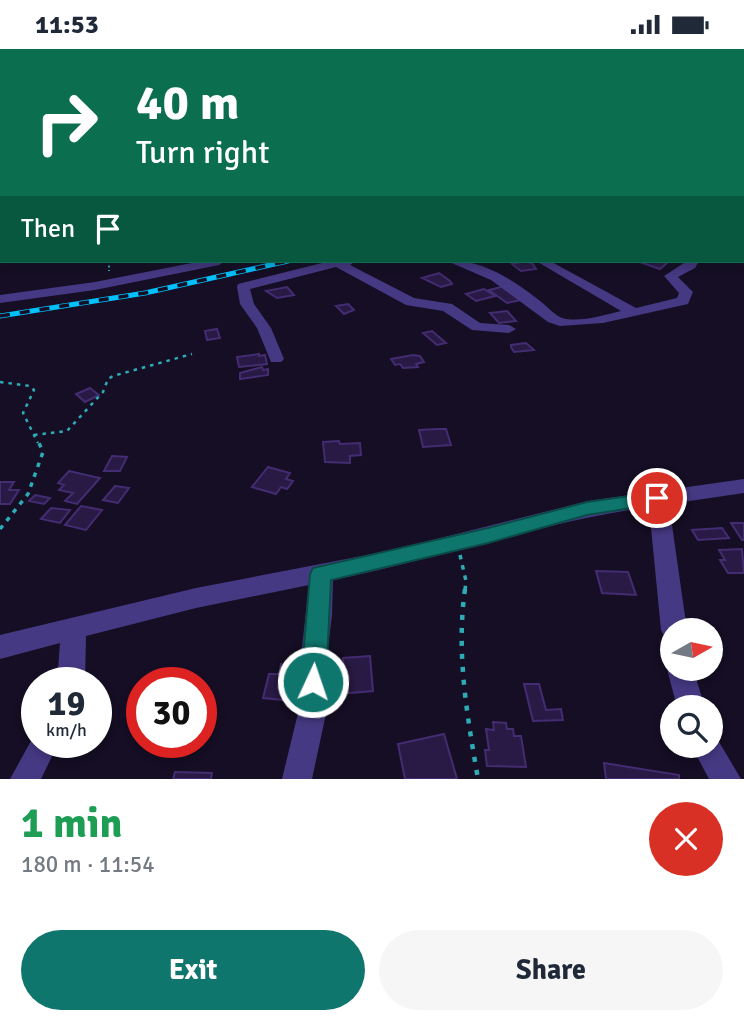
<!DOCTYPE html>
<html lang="en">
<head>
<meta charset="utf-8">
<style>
	body { margin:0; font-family:Signika,sans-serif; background:#f6f6f7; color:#1f2937; height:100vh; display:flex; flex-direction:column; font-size:26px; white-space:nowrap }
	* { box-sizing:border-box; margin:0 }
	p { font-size:23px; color:#747a83 }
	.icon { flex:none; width:38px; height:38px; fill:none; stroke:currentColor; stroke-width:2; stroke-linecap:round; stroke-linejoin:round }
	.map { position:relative; height:730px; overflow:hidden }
	.details { display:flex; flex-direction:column; background:#fff; flex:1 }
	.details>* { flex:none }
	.top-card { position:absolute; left:0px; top:0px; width:746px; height:214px; box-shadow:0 4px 10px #0003; background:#0b6e4f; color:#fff; overflow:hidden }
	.needle { width:46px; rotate:81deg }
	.tools { position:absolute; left:660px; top:569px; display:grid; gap:14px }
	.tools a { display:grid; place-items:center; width:63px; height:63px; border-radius:50%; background:#fff; box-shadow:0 4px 10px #0003; font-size:35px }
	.speed { position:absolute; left:21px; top:618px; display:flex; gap:14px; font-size:35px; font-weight:700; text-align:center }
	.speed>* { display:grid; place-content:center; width:91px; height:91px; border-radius:50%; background:#fff; box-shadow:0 4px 10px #0003; line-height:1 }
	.speed small { font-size:18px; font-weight:400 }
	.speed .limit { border:10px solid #d22; background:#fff; color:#111 }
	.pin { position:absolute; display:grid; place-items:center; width:60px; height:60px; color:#fff; margin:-30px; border:4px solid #fff; border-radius:50%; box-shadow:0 2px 7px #0007 }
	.me { position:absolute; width:77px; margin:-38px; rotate:3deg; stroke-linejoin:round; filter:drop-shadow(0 0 5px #0008) }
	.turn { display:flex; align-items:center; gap:24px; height:147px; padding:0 21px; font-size:32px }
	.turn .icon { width:91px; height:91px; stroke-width:2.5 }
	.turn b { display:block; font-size:49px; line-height:60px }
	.then { display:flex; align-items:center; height:66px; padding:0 21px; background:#0003; gap:14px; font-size:26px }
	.round { display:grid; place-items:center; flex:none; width:74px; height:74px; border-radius:37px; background:#f6f6f7 }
	.summary { display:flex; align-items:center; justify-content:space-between; height:119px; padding:0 21px }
	h1 { font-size:42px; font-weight:700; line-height:52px; color:#1e9e55 }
	.action { display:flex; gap:14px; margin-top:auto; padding:14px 21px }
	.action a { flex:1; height:80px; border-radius:42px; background:#0f766e; color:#fff; font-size:28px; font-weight:700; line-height:80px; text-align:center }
	.action a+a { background:#f6f6f7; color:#1f2937 }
	.status { display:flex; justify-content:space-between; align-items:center; height:49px; padding:0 35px; background:#fff; direction:ltr }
	.status svg { height:19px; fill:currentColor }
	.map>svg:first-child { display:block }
	.building { fill:#291a45; stroke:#432c71; stroke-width:2 }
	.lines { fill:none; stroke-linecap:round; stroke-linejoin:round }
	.path-far3 { stroke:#2eacb6; stroke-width:2; stroke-dasharray:2 2.5; stroke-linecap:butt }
	.path-far2 { stroke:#2eacb6; stroke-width:2.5; stroke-dasharray:3.5 5; stroke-linecap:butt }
	.path-far1 { stroke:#2eacb6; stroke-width:3.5; stroke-dasharray:4.5 6; stroke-linecap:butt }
	.path { stroke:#2eacb6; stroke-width:4.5; stroke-dasharray:5 8; stroke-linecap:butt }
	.minor { fill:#463983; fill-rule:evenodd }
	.rail-casing { stroke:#00c1fc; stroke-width:5 }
	.rail { stroke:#150e24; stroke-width:3.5; stroke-dasharray:10; stroke-linecap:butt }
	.route { fill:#0f766e; stroke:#0a4d48; stroke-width:2 }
</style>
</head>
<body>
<div class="status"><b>11:53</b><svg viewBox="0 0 49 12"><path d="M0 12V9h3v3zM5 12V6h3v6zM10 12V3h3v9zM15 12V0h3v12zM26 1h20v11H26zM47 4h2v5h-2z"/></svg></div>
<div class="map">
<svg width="744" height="730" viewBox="0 0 744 730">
	<rect width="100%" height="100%" fill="#150e24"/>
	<path class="building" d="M524 212 532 214 536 220 521 222 512 215Z
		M637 212H658L667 214 660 220Z
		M439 224 450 232 452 235 441 238 422 229Z
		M505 237 521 251 507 254 489 241Z
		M287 238 294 246 277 249 266 242Z
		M484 240 495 247 476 252 466 245Z
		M348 255 354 261 344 265 336 257Z
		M507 262 516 272 499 274 490 264Z
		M217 280 220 289 207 291 205 282Z
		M432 282 446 294 437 296 423 284Z
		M526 294 534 301 514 303 511 298V296Z
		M259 305V307L265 306 267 315 239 318 237 308Z
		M413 306 420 307 424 313 416 315 418 318 403 319 400 315 395 316 391 310Z
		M262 318 263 321 268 320V326L240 330V324Z
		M90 339 99 346 85 353 76 345Z
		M438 380H446L451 396 423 398 419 381Z
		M339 392 340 395 360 394 361 406 350 407V414L325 413 323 393Z
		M112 407 127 408 120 422H104Z
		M268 418 290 424 286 430 293 432 287 440 281 438 276 445 252 438Z
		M69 422 100 429 77 455 65 452 73 444 59 441 64 436 58 434Z
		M0 433H14L9 441H19L10 455H0Z
		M115 437 129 439 118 454 103 451Z
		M35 446 50 449 44 455 29 452Z
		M81 457 102 461 86 481 65 476Z
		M51 459 70 461 60 474 41 470Z
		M731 474H744V491H742Z
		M722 479 729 489 698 491 692 481Z
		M742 500 744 524H728L720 511H725L719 501Z
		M596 522 628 523 636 546 602 544Z
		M370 607 373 642 339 645 338 621H344L343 609Z
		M281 615 300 617 293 652 263 649 269 625H279Z
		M524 635H539L546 661 561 660 563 671 533 672Z
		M493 673 506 674 507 680H513L514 687H521L526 718 487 717 485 701H489L486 680 494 681Z
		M444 685 457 730H405L398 695Z
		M604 714 679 726V730H606Z
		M175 723 212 724 211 730H173Z"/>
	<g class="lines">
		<path class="path-far3" d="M109 212V222"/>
		<path class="path-far2" d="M0 333 30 337 34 341 23 364 38 394
			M34 386 67 382 103 343 108 330 113 327 192 305"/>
		<path class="path-far1" d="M0 480 28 445 43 403 38 392
			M460 506 466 532 465 541"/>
		<path class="path" d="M465 540C456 604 467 666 478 730"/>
		<path class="minor" d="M0 165H2V172H0Z
			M202 212H225L219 216 95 241 0 254V246L95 233Z
			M330 212H356L350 216 414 249 452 255 480 274 509 276 516 280 509 284 472 281 443 262 406 256 336 218 250 240 254 255 271 279 284 310 281 313H271L257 279 240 255 237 238 238 235Z
			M447 212C482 210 513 231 540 252 547 257 554 266 562 269 579 274 604 266 621 262L536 212H550L636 259 677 249 679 244 664 227 687 212H699L695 219 678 228 693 243 688 255 603 274 560 277 548 273 491 231Z
			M744 430V444L669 455 687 581H672V591L665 589 661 581 649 458C541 473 439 510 333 531L332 566 327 607V660L312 730H282L299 660 301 607 309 536 196 559 86 587 85 634H57L60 594 0 610V586L196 539 393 501 588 452Z
			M672 611V620H693L705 658H677L667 620Z
			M37 681V693H59L41 730H10Z
			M710 684 715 686 741 730H709L691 696H710Z"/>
		<g class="rail-casing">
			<path id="rail" d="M0 267 145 244 288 212"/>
		</g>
		<use href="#rail" class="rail"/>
	</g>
	<linearGradient id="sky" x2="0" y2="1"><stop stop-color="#0c0814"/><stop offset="0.54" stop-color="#353650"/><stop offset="1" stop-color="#353650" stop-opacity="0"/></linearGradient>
	<rect width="744" height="223" fill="url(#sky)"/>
	<path class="route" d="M657 443 664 445 667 449 664 454 587 466 488 494 331 531 326 633 322 641 313 645 305 641 301 633 310 525 313 519 488 479 587 453Z"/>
</svg>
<div class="tools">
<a><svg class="needle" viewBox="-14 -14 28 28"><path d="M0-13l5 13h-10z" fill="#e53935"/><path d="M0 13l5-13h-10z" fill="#747a83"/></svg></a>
<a><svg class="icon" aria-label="search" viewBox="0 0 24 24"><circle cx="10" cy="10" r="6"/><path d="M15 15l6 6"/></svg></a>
</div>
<div class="speed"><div>19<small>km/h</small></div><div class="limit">30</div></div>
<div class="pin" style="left:657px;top:449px;background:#d93025"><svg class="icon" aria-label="arrive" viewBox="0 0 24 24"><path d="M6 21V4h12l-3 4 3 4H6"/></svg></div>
<svg class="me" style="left:313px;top:633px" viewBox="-20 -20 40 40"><circle r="17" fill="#0f766e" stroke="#fff" stroke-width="3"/><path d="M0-11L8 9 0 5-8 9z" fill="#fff"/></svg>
<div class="top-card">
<div class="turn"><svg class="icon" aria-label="right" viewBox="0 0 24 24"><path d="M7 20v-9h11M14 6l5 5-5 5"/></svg><div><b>40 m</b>Turn right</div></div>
<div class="then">Then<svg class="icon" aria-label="arrive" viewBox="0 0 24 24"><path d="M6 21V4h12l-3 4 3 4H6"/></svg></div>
</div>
</div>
<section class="details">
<div class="summary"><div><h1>1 min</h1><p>180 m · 11:54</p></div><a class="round" style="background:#d93025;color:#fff"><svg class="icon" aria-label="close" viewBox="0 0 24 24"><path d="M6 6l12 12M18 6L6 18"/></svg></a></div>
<div class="action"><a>Exit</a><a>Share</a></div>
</section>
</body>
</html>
